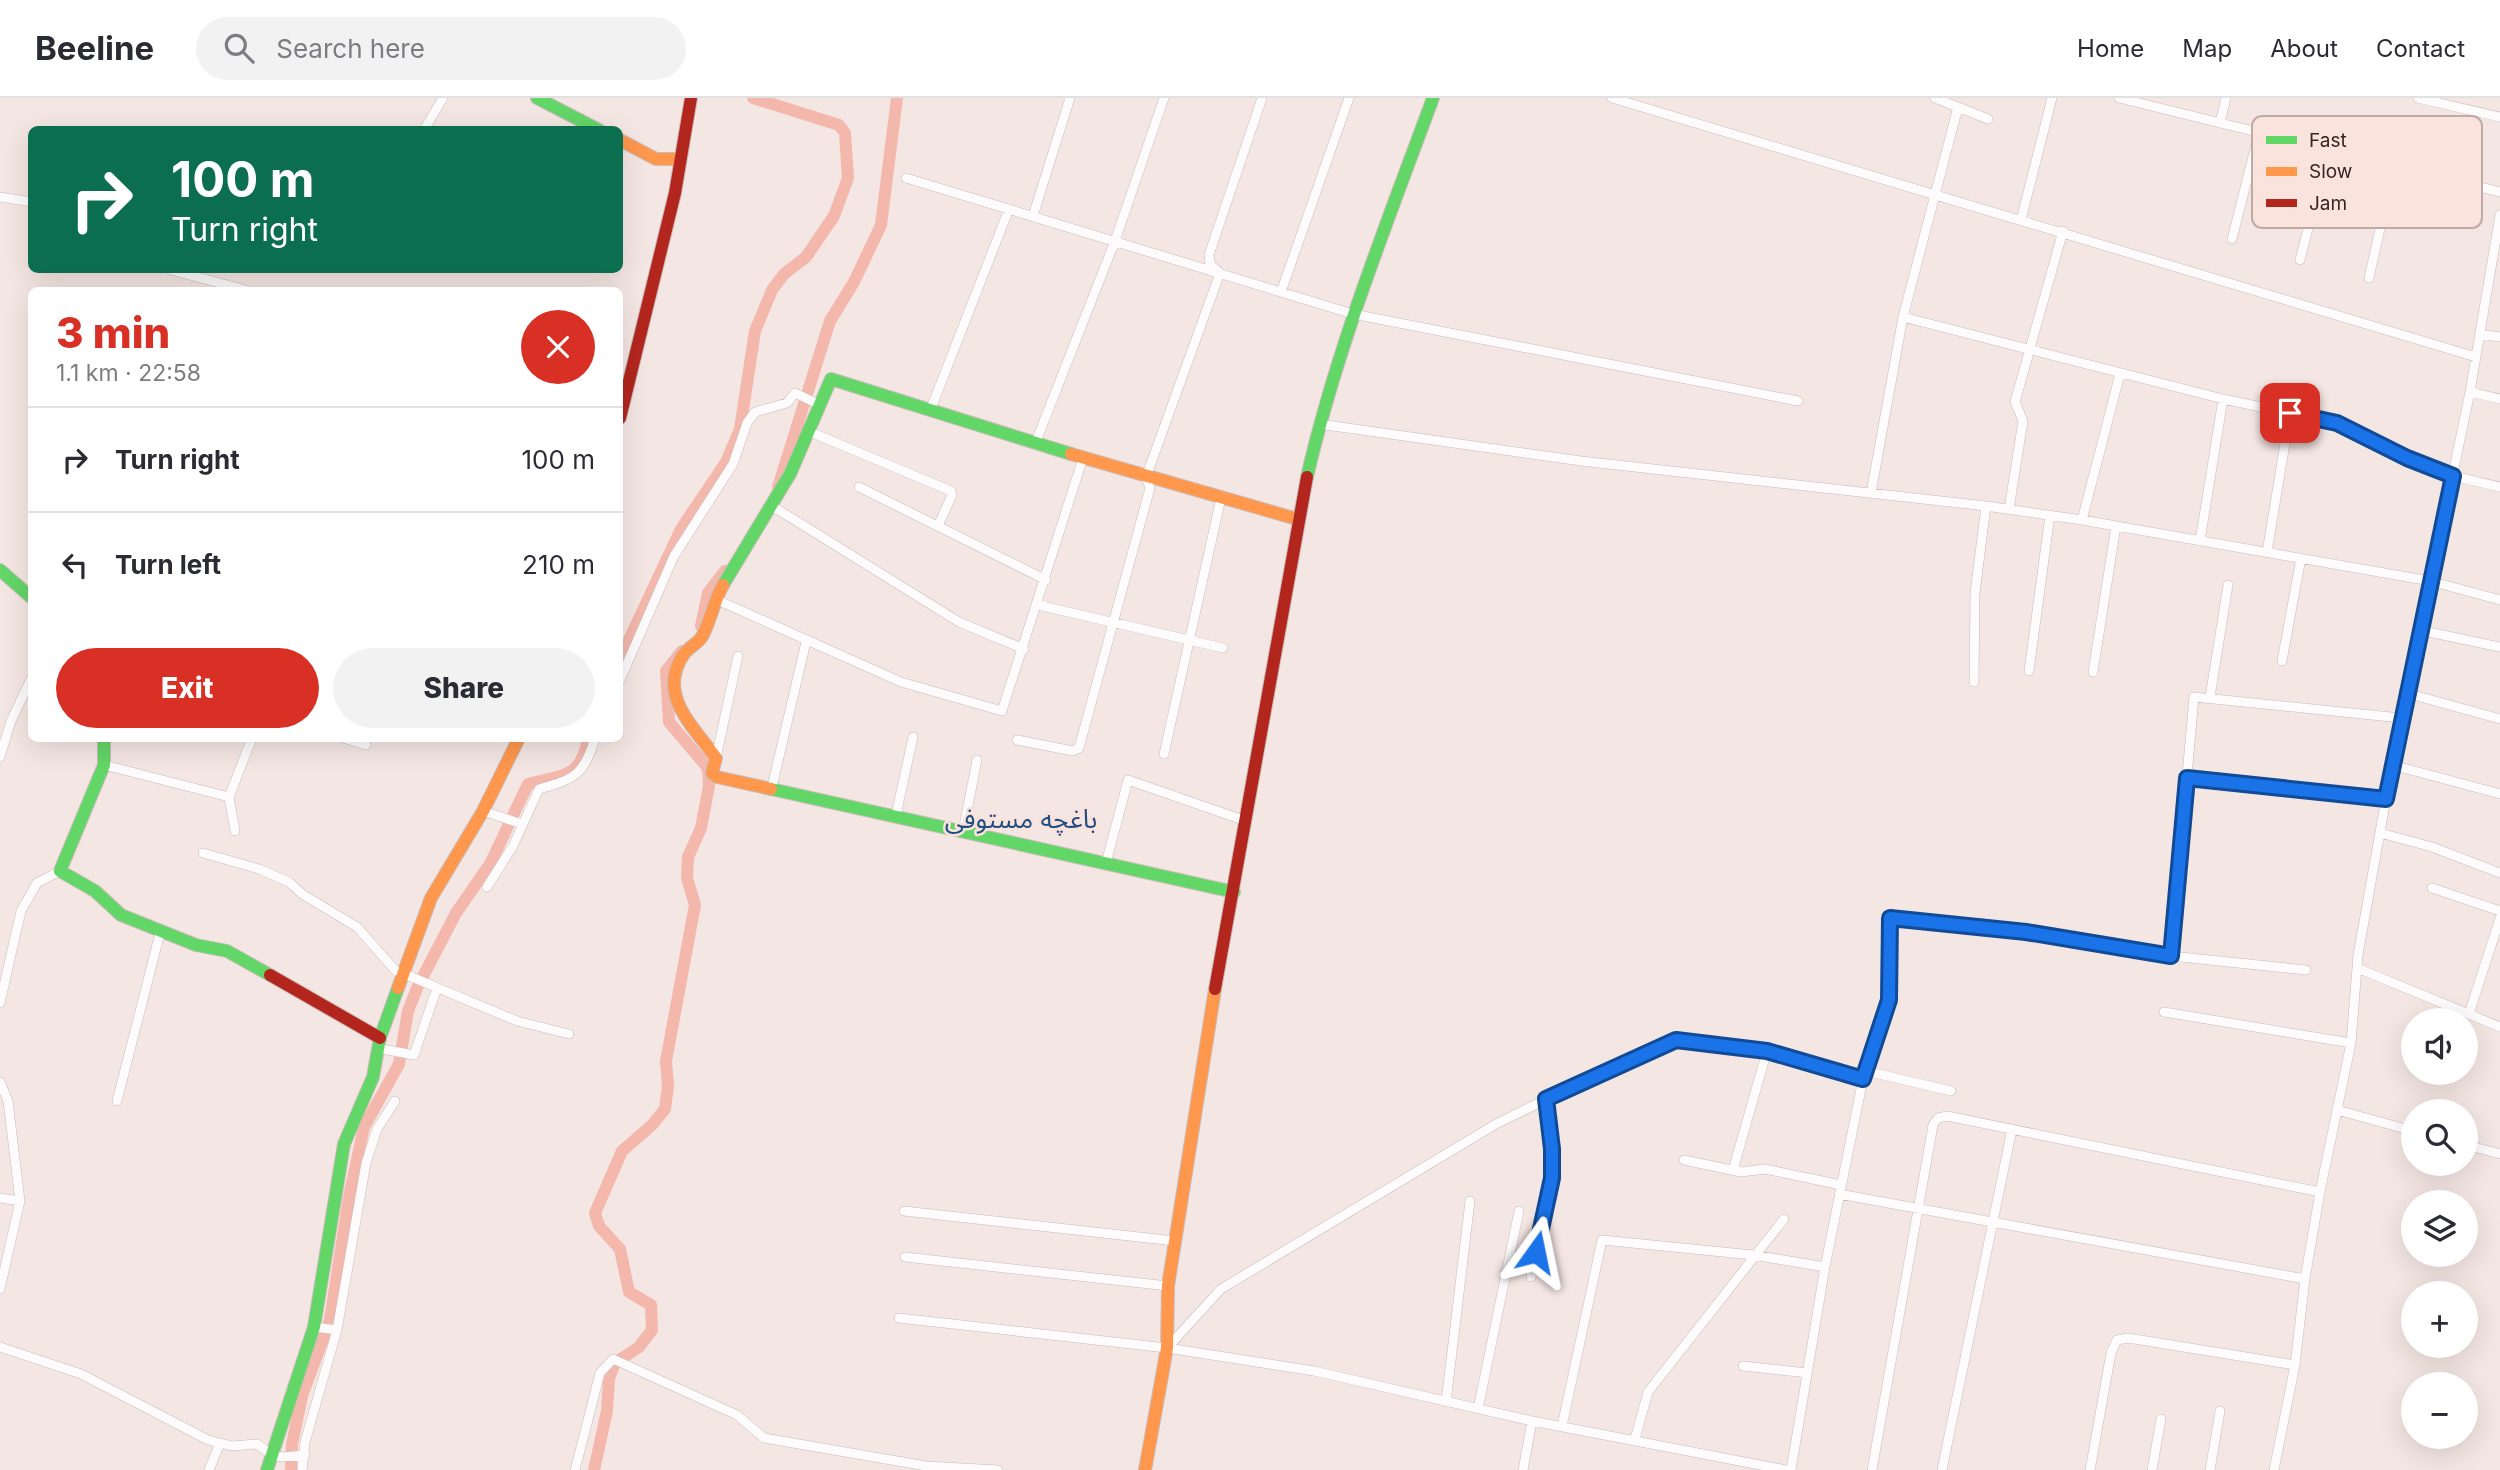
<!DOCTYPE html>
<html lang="en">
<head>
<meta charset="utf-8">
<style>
	body { margin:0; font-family:Inter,"Noto Sans Arabic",sans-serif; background:#f2f2f3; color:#2b2b33; height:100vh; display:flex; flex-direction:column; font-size:26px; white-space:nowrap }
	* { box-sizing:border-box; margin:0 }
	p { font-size:23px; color:#7c7c81 }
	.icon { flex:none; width:38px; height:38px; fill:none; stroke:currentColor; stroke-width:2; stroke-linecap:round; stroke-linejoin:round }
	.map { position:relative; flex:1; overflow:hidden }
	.sheet { position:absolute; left:28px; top:189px; width:595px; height:455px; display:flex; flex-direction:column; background:#fff; border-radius:10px; box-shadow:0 7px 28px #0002 }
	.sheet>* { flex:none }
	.guide { position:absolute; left:28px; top:28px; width:595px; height:147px; border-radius:10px; box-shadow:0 7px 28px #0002; background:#0b6e4f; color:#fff; overflow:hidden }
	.fabs { position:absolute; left:2401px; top:910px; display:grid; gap:14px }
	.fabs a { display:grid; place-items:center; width:77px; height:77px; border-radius:50%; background:#fff; box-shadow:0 7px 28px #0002; font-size:35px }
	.pin { position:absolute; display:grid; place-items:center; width:60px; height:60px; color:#fff; margin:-30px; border-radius:14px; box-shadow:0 4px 10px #0006 }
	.me { position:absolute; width:77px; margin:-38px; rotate:12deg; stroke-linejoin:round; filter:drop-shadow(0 0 5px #0008) }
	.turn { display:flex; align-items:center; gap:24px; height:147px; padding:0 28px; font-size:32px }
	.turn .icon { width:91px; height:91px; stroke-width:2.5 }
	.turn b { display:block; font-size:49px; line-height:60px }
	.round { display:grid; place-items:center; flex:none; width:74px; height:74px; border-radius:37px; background:#f2f2f3 }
	.head { display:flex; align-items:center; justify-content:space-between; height:119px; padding:0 28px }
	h1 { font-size:42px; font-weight:800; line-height:52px; color:#d93025 }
	.action { display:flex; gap:14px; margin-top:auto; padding:14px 28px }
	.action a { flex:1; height:80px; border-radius:42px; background:#d93025; color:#fff; font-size:28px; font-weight:800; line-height:80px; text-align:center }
	.action a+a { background:#f2f2f3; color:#2b2b33 }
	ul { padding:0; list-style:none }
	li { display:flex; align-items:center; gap:21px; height:105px; padding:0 28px; border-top:2px solid #e1e1e2 }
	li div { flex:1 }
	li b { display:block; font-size:26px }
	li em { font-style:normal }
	header { display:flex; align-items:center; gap:42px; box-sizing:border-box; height:98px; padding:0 35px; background:#fff; border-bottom:2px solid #e1e1e2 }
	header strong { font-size:33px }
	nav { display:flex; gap:38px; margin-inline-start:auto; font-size:24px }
	.search { width:490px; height:63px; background:#f2f2f3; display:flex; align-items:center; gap:18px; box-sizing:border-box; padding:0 24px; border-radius:38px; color:#7c7c81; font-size:26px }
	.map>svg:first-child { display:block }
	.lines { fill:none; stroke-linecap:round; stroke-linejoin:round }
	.canal { stroke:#f4b7ac; stroke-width:12 }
	.street-casing { stroke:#c9bbb9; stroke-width:10 }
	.fast-casing { stroke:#c9bbb9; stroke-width:14 }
	.slow-casing { stroke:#c9bbb9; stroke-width:14 }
	.jam-casing { stroke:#c9bbb9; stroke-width:14 }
	.street { stroke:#fdfbfb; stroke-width:9 }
	.fast { stroke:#63d668; stroke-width:12 }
	.slow { stroke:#ff974d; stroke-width:12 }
	.jam { stroke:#b3261e; stroke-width:12 }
	.route-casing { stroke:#114b97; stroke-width:18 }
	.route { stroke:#1a73e8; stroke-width:12 }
	.labels { text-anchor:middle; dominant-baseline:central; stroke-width:5; stroke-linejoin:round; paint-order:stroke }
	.neighbourhood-label { font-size:26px; fill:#1f4e81; stroke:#fae2dd }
	.key { fill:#fae2dd; stroke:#bfaaa6; stroke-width:2 }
	.key-label { font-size:19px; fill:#352624 }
</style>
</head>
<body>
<header>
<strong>Beeline</strong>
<div class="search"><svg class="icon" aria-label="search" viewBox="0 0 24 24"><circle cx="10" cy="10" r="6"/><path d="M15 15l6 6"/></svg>Search here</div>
<nav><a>Home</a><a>Map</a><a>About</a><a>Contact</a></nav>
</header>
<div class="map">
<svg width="2500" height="1372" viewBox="0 0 2500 1372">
	<rect width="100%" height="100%" fill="#f4e6e3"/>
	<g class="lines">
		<path class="canal" d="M778 389 830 223 854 184 881 127 897 0
			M701 528 708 495 725 473
			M620 561 681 431 726 364 740 331 755 233 772 192 784 176 806 159 834 118 848 80 845 35 839 27 753 0
			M291 1372 292 1346 302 1298 330 1222 349 1099 364 1029 399 966 408 913 418 888 456 815 490 766 528 686C563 677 582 680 588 640
			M594 1372 607 1313 609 1280 615 1265 639 1249 652 1232 651 1207 629 1194 620 1151 599 1128 595 1115 622 1053 652 1027 665 1011 668 988 666 963 695 807 687 780 688 759 701 730 709 688 708 670 669 624 666 573 682 553"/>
		<g class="street-casing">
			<path id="street" d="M1612 0 2476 259
				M1935 0 1988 21
				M2119 0 2500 94
				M2418 0 2500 19
				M2220 25 2226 0
				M424 32 443 0
				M906 80 1353 216 1798 303
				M0 99 32 104
				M1033 118 1070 0
				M2021 122 2052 0
				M2232 141 2259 35
				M2300 162 2328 52
				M171 172 246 192
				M2369 180 2394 68
				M1281 194 1349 0
				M1903 219 2223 301 2337 325 2407 360 2453 378 2500 389
				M2480 236 2500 239
				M2470 294 2500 301
				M930 313 1009 111
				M1319 326 1581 363 1986 408 2082 422 2430 483 2500 502
				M808 333 951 393 952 397 938 428
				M1035 346 1115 143 1164 0
				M859 389 1046 482
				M1871 395 1903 219 1958 9
				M772 408 959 524 1024 551
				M2009 411 2023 323 2015 304 2063 133
				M2082 422 2120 276
				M2200 443 2223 301
				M2267 454 2290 315
				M715 501 901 584 1002 613 1083 360
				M1038 507 1223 550
				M2419 532 2500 549
				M2282 563 2301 460
				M2029 573 2050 417
				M2093 574 2116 428
				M620 582 674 458 733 366 747 325 755 314 787 305 795 295 818 306
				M1974 584 1975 495 1986 408
				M2406 595 2500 621
				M2210 599 2228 487
				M343 640 366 647
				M1017 642 1073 653 1079 650 1150 390 1146 379 1220 175 1210 166 1209 157 1262 0
				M1164 656 1221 400
				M0 659 11 623 32 579
				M716 660 738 558
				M104 667 229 699
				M2392 667 2500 696
				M2187 680 2386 701
				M772 689 806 544
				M483 713 522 726
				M896 717 913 639
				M235 733 229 699 252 640
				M963 733 977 662
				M2380 735 2432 749 2500 775
				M203 755 259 771 289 784 302 796 357 829 395 872 517 923 569 936
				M1106 765 1128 682 1246 723
				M487 789 513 748 539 691C575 681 584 677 595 640
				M2432 790 2500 813
				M2171 858 2194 599 2401 620
				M2357 870 2500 929
				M0 905 21 813 37 785 60 773
				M2164 914 2351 945
				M2469 916 2500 820
				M382 951 414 957 437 890
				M1866 973 1951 993
				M0 984 8 1003 20 1103 0 1191
				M117 1003 160 835
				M2337 1012 2413 1033
				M2466 1047 2500 1056
				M1684 1062 1741 1074 1765 1071 1841 1087
				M1733 1072 1767 953
				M1839 1096 2305 1181
				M0 1100 20 1103
				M904 1113 1175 1143
				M905 1159 1168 1188
				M1531 1179 1552 1080V1051L1546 1001
				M899 1220 1167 1250 1314 1273 1532 1323 1786 1372
				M314 1229 337 1232
				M0 1249 81 1276 208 1342 232 1348 257 1346 272 1357 282 1359 305 1357
				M1167 1250 1221 1191 1496 1026 1664 944 1676 941 1767 953 1863 981
				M1743 1268 1807 1275
				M1446 1304 1470 1103
				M1478 1311 1519 1113
				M1562 1328 1602 1142 1753 1157 1825 1169
				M1635 1341 1648 1294 1784 1121
				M209 1372 220 1345
				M302 1372 305 1344 337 1232 366 1065 377 1031 395 1003
				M575 1372 600 1275 613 1261 737 1317 764 1340 926 1368 998 1372
				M1523 1372 1532 1323
				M1791 1372 1825 1169 1863 981 1889 902 1890 820 2027 834 2171 858 2306 872
				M1872 1372 1933 1027 1938 1020 1947 1018 2320 1094
				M1942 1372 2012 1031
				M2090 1372 2111 1255 2117 1242 2128 1240 2295 1267
				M2152 1372 2161 1321
				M2210 1372 2220 1313
				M2274 1372 2295 1267 2305 1181 2320 1094 2351 945 2358 857 2392 667 2470 294 2500 117"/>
		</g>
		<g class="fast-casing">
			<path id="fast" d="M537 0 599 32
				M1307 379C1337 249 1387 125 1433 0
				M0 472 32 500
				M723 487 790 376 831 281 1071 356
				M104 640V667L60 773 95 793 121 817 196 847 227 853 270 877
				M771 691 1234 794
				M267 1372 314 1229 344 1046 373 979 380 940 398 890"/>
		</g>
		<g class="slow-casing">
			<path id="slow" d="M620 42 656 61H680
				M1071 356 1297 421
				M723 487C714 503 711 521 703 537 699 545 689 549 684 556 656 596 693 628 716 660L712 675 717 679 771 691
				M398 890 431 800 483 713 519 640
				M1145 1372 1167 1250 1168 1188 1215 891"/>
		</g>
		<g class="jam-casing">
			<path id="jam" d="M620 320 675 95 691 0
				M270 877 380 940
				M1215 891 1307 379"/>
		</g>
		<use href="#street" class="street"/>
		<use href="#fast" class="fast"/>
		<use href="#slow" class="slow"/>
		<use href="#jam" class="jam"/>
	</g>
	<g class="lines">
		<g class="route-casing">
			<path id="route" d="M1536 1154 1552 1080V1051L1546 1001 1676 942 1767 953 1863 981 1889 902 1890 820 2026 834 2171 858 2187 680 2386 701 2453 378 2407 360 2337 325 2290 315"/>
		</g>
		<use href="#route" class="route"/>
	</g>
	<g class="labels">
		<g class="neighbourhood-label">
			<text x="1021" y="720">باغچه مستوفی</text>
		</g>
	</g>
	<rect x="2252" y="18" width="230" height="112" rx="10" class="key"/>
	<rect x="2266" y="38" width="31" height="8" fill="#63d668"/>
	<rect x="2266" y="69" width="31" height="9" fill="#ff974d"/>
	<rect x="2266" y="101" width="31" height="8" fill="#b3261e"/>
	<g class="key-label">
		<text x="2309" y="49">Fast</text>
		<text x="2309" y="80">Slow</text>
		<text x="2309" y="112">Jam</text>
	</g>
</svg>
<div class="fabs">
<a><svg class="icon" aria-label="sound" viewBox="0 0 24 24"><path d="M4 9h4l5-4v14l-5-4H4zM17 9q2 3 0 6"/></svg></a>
<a><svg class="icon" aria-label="search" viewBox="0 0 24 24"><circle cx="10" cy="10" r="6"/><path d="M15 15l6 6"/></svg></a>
<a><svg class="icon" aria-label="layers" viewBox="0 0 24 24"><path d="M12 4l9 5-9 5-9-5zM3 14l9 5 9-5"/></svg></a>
<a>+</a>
<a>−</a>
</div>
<div class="pin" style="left:2290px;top:315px;background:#d93025"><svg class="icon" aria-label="arrive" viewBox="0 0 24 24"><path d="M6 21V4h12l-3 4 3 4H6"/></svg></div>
<svg class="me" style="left:1536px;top:1154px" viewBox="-20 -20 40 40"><path d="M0-17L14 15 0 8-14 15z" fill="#1a73e8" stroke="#fff" stroke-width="4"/></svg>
<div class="guide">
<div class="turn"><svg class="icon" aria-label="right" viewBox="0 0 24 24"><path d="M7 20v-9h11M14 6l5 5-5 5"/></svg><div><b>100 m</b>Turn right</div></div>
</div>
<section class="sheet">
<div class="head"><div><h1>3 min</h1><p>1.1 km · 22:58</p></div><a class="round" style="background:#d93025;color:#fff"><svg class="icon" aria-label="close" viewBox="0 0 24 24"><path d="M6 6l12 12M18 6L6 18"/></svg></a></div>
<ul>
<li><svg class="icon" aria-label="right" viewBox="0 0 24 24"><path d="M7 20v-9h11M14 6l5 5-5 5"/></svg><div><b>Turn right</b></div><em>100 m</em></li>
<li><svg class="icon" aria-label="left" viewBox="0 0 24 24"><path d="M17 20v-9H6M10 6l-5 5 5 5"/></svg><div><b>Turn left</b></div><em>210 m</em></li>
</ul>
<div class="action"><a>Exit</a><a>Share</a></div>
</section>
</div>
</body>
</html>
